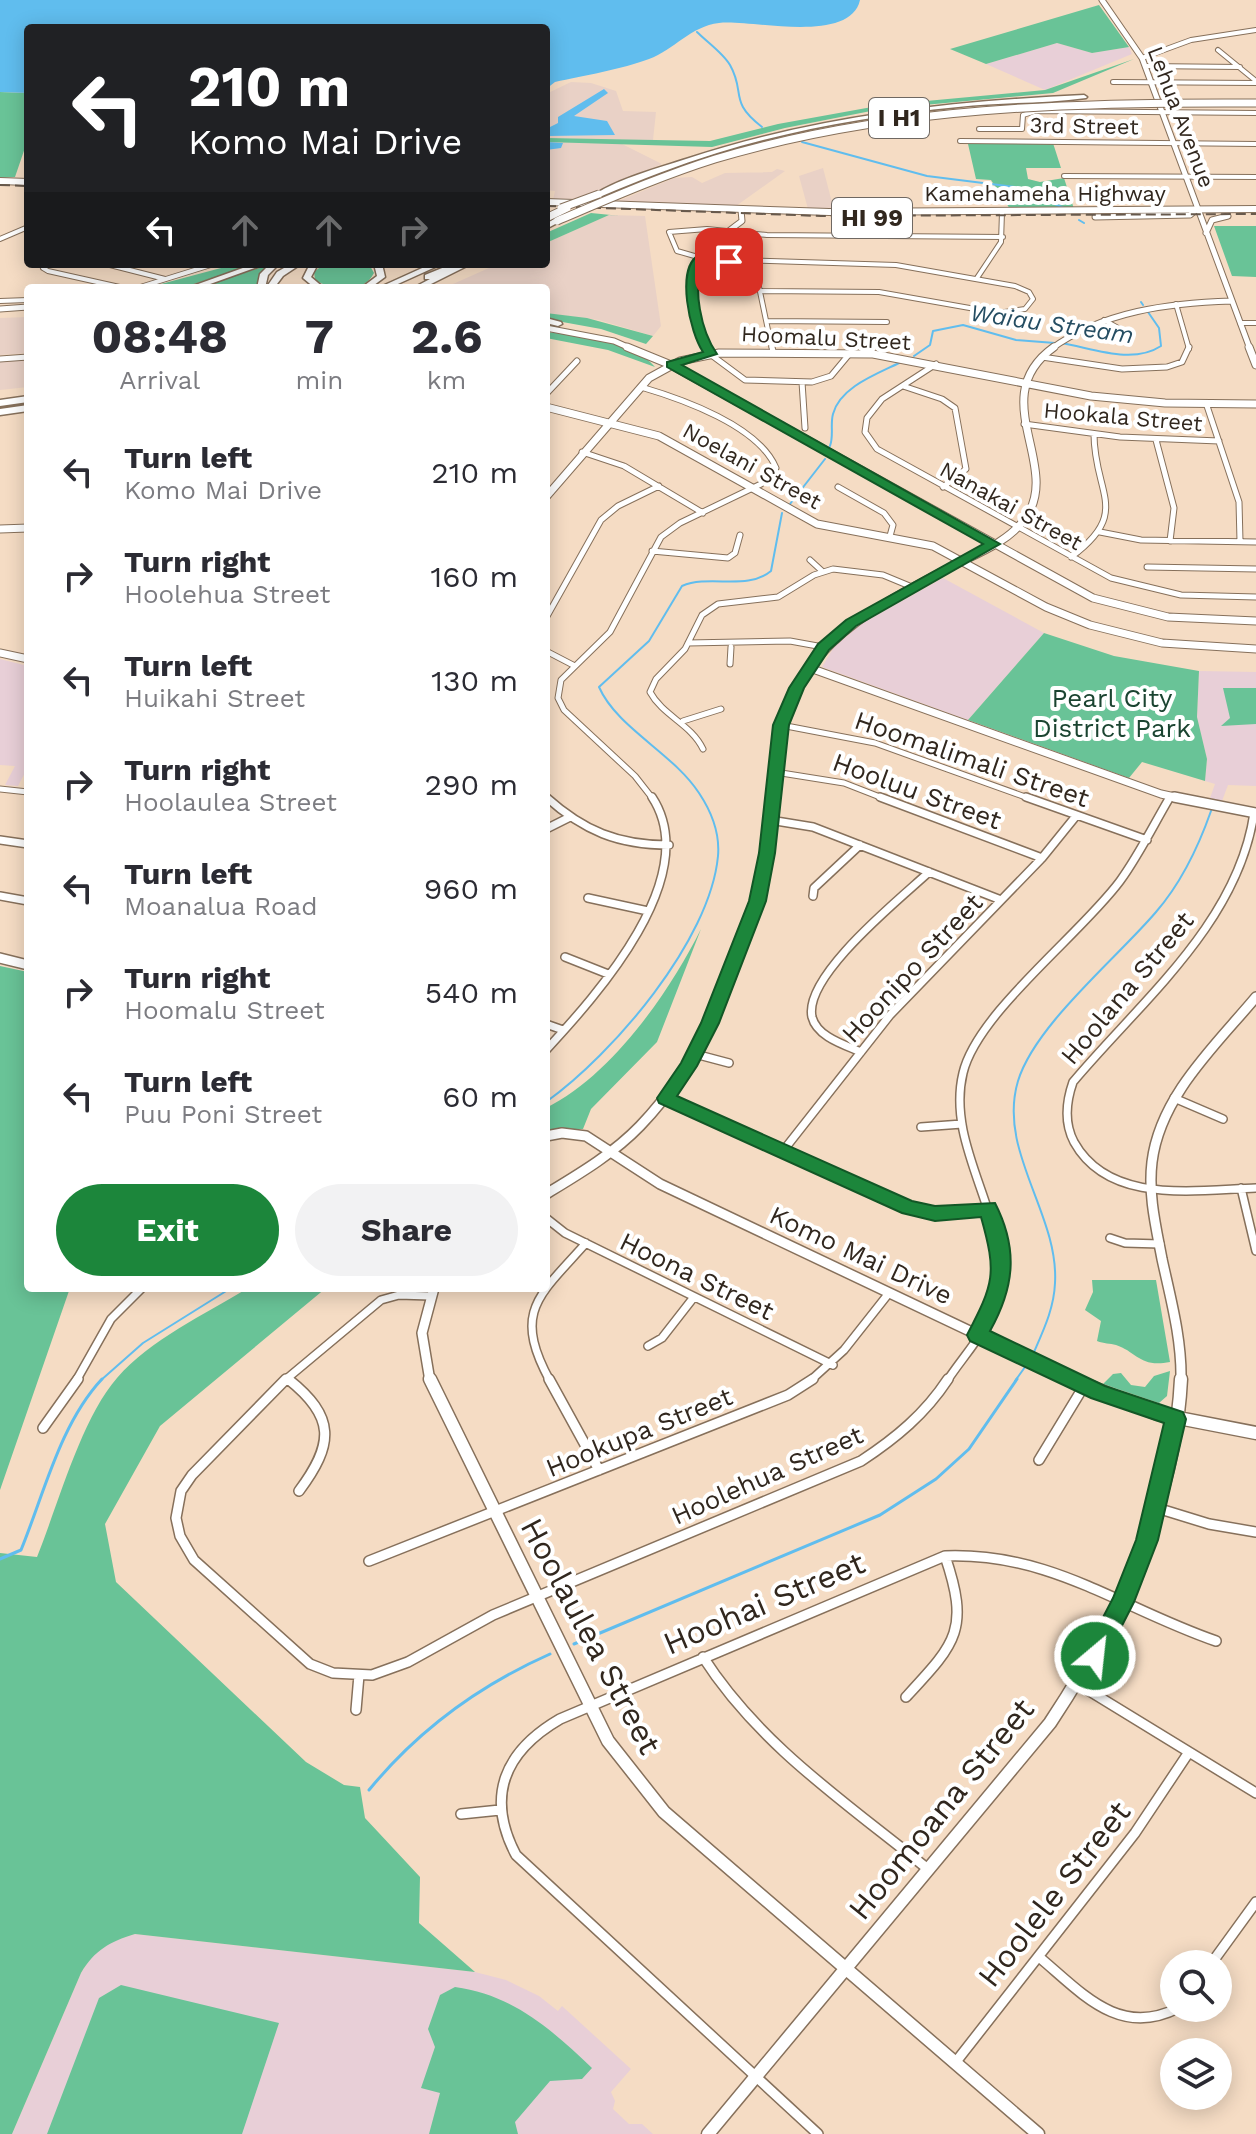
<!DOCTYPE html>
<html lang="en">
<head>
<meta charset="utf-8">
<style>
	body { margin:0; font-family:"Work Sans",sans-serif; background:#f2f2f3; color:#2b2b33; height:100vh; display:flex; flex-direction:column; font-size:30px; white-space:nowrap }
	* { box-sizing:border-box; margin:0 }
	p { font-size:26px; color:#7c7c81 }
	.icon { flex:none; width:44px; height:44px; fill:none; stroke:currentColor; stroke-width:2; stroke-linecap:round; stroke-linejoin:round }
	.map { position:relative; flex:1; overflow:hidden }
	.side { position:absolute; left:24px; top:284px; width:526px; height:1008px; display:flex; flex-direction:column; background:#fff; border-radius:8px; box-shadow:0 4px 20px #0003 }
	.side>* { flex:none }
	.banner { position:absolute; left:24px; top:24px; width:526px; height:244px; border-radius:8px; box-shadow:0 4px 20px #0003; background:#202124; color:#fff; overflow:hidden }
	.tools { position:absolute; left:1160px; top:1950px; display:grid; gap:16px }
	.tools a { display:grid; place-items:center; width:72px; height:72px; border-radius:50%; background:#fff; box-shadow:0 4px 20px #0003; font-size:40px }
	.pin { position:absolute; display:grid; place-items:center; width:68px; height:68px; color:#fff; margin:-34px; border-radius:16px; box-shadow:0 4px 12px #0006 }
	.me { position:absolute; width:88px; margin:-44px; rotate:28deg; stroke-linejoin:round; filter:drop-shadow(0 0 6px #0008) }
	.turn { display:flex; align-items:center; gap:28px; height:168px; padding:0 32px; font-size:36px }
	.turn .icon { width:104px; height:104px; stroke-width:2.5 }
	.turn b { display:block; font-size:56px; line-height:68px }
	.lanes { display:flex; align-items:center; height:76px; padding:0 32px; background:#0003; justify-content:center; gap:40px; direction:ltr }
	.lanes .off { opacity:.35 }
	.eta { display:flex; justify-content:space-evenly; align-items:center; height:136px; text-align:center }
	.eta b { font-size:48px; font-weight:700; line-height:56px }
	.action { display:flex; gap:16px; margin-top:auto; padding:16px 32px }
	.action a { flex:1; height:92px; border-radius:48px; background:#1c863b; color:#fff; font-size:32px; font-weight:700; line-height:92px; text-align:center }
	.action a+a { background:#f2f2f3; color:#2b2b33 }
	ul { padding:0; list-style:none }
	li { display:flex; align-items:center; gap:24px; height:104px; padding:0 32px }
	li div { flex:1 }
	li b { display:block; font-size:30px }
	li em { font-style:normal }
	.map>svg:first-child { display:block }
	.industrial { fill:#e9d1c6 }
	.education { fill:#e8cfd7 }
	.green { fill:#69c397 }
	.water { fill:#60bdee }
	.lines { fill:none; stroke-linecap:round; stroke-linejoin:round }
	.stream-far1 { stroke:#60bdee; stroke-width:2 }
	.stream { stroke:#60bdee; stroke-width:3 }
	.street-far3-casing { stroke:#86705b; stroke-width:6 }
	.street-far2-casing { stroke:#86705b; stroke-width:7 }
	.street-far1-casing { stroke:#86705b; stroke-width:10 }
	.street-casing { stroke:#86705b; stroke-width:12 }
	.secondary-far3-casing { stroke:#86705b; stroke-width:7 }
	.secondary-far2-casing { stroke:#86705b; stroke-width:9 }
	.secondary-far1-casing { stroke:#86705b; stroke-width:12 }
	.secondary-casing { stroke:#86705b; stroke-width:15 }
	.primary-casing { stroke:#86705b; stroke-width:8 }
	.highway-casing { stroke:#86705b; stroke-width:3 }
	.street-far3 { stroke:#fff; stroke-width:4 }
	.street-far2 { stroke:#fff; stroke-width:5 }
	.street-far1 { stroke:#fff; stroke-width:7 }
	.street { stroke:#fff; stroke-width:9 }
	.secondary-far3 { stroke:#fff; stroke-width:5 }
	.secondary-far2 { stroke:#fff; stroke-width:7 }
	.secondary-far1 { stroke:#fff; stroke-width:9 }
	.secondary { stroke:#fff; stroke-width:12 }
	.primary { stroke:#fff; stroke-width:6 }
	.highway { fill:#fff; fill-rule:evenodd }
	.rail { stroke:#67594c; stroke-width:2; stroke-dasharray:10 5; stroke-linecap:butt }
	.highway-bridge-casing { stroke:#86705b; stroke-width:9; stroke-linecap:butt }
	.highway-bridge { stroke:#fff; stroke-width:7 }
	.route { fill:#1c863b; stroke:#125726; stroke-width:2 }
	.labels { text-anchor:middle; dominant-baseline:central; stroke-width:8; stroke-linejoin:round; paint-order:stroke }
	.far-street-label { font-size:22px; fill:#31271e; stroke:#fff }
	.shield { fill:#fff; stroke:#6f6862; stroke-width:2 }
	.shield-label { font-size:24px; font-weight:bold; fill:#31271e }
	.far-water-label { font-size:24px; font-style:italic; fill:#254d62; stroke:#fff }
	.park-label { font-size:26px; fill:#1b4431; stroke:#fff }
	.street-label { font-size:26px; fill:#31271e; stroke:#fff }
	.near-street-label { font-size:32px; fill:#31271e; stroke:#fff }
</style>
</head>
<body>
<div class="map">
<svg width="1256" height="2134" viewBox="0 0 1256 2134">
	<rect width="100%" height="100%" fill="#f5dcc4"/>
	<path class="industrial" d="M571 82 591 83 616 91 623 111 656 112 653 140H623L622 144 662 164 573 201 553 200 555 191 546 190V94Z
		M823 168 834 210 808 209 799 176Z
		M777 169 785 171 736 206 616 202 674 178 692 177 702 183 725 173 772 172Z
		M609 215 645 216 661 326 653 336 599 320 546 313V288H444L498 264H546V243Z
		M28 317V353L0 355V318Z
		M28 360V387L0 390V362Z"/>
	<path class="education" d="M1057 43 1092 53 1129 47 1132 54 1045 90 986 64Z
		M943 578 1044 633 968 720 822 667 834 647 861 624Z
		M0 659 28 666V767L18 786 5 785 15 766 0 765Z
		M1199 671 1256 672V786L1228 785 1222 801 1210 798 1215 784 1205 781 1207 759 1197 717Z
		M135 1934 475 1972 506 1980 539 1996 558 2011 562 2006 631 2069 611 2092 615 2101 613 2109 629 2124H642L653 2134H12L81 1973 91 1957 109 1942Z"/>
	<path class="green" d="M1099 5 1129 47 1092 53 1057 43 986 64 950 49Z
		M1134 59 1053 93 881 109 785 128 712 147 546 142V138L710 141 778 124 883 105 1045 90Z
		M0 92 28 93V139L15 177 0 178Z
		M1053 143 1061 168H1026L1028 179 1040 182 1064 178 1074 209H1010L991 180 976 179 968 144Z
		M591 213 621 216 609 215 546 243V233Z
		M1214 226H1256V277L1232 276Z
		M236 264H254L182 288H146Z
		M271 264 260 275 257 288H199Z
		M324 264H369L374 273C364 294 333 291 315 280L314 272Z
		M546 313 587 318 653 336 646 344 601 329 546 319Z
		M546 332C579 336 633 340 655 367L608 350 546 338Z
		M1044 633 1114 656 1199 671 1197 717 1207 759 1205 781 1142 762 1129 778 968 720Z
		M1223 688H1256V724L1221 726 1230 718Z
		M701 929 657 1042 591 1109 583 1129 546 1130V1108C611 1076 669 993 701 929Z
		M0 966 28 972V1288H70L0 1490Z
		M1092 1280H1156L1170 1362C1140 1368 1137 1352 1116 1345 1110 1343 1104 1344 1097 1341L1101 1321 1085 1310 1093 1292Z
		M248 1288H326L160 1426 105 1524 116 1582 306 1762 344 1785 360 1787 365 1818 420 1877 419 1923 475 1972 135 1934C109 1942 95 1950 81 1973L12 2134H0V1553L37 1557C58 1505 81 1419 117 1378 151 1339 204 1315 248 1288Z
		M1170 1371 1167 1396 1159 1403 1103 1384 1113 1374 1121 1373 1131 1385 1145 1387 1154 1376Z
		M121 1985 279 2023 242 2134H47L99 1998Z
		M455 1987C513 1995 551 2029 592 2068L582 2079 550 2081 515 2122 518 2134H429L440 2093 421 2088 435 2047 428 2029 440 1995Z"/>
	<path class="water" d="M0 0H860C850 45 750 19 719 23 691 26 674 50 649 59 623 69 582 76 555 82L546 89V28H28V93L0 92Z
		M604 89 608 93 574 116 607 121 615 135 548 136 547 142 563 143 561 148 546 150V129L558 123V117Z"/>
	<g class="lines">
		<path class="stream-far1" d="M697 32C707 42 723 53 730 65 746 93 728 101 762 127
			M802 142 927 176 1015 187 1064 208
			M1079 220 1084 223
			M1141 302 1143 305
			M1061 343C1092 348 1132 365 1161 346L1159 328 1148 312
			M914 356 930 345 933 331 963 325 1016 340 1055 343
			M830 446C834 435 830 425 833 414 840 387 877 374 899 363
			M790 504 825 459
			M546 1102C613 1054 710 941 718 856 720 833 711 811 699 793 673 753 617 728 599 687L649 641 682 586C710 574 747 591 771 571L782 513
			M1034 1352C1044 1329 1054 1308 1055 1283 1059 1214 997 1151 1018 1081 1035 1025 1117 958 1156 912 1182 882 1198 848 1211 811
			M100 1381 143 1343 231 1288
			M1015 1381 1025 1367"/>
		<path class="stream" d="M0 1559 21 1550C44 1494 60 1424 102 1379
			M574 1644 880 1515 936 1479 969 1449 1017 1379
			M369 1790C419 1729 478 1686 550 1654"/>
		<g class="street-far3-casing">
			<path id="street-far3" d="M1218 50 1256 81
				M1142 58 1191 40 1256 30
				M1145 66 1240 67
				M1113 82 1256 83
				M979 129H1022L1023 115 1036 111 1256 113
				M960 141 1256 144
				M1064 176 1256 177
				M0 239 28 227
				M754 263 772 349
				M46 264 43 268 48 271 124 288
				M106 264 165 279
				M977 278 1001 242 1002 212
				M137 288 214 264
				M760 291 879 292 998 313 1025 309 1033 299 1029 292 1015 286 896 265 705 259 677 251 669 232 707 229 767 235 1003 237
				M0 301 28 300
				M1176 304 1189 349
				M1104 320 1129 334
				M767 321 887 322
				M1240 323H1256"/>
		</g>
		<g class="street-far2-casing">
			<path id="street-far2" d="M772 347 773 351
				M710 354 745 380 812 382 831 376 851 352
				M1042 357 1122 369 1167 367 1182 362 1189 347
				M0 359 28 357
				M936 364 882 399 867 418 865 432 877 449 1111 578 1181 595 1256 597
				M802 382 805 428
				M903 386 942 399 955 408 966 469 943 487
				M641 387C682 399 759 426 776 468L761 484 680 523 661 537 610 632 561 680 558 698 564 710 635 776 653 799
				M546 394 577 361
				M1206 403 1239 502 1240 541
				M1024 424 1120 437 1219 441
				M1156 440 1174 508 1170 541
				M582 452 624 466 703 513
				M838 487 884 513 893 525 890 536
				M1100 532 1141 540 1256 542
				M652 551 728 558 735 553 740 535
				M1071 557C1132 512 1094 494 1094 434
				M810 560 822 571
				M1147 567 1256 569
				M546 618 601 520 618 506 659 486
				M688 643 790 641 823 647
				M546 651 573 665
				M730 664 731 647
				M683 721 721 709
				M781 725 875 743 1031 799
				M703 749C691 724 663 716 650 692L656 679 685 649 702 615 718 604 778 597 814 575 833 569 883 575 912 587
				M775 772 844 783 885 799
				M0 789 28 792"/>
		</g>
		<g class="street-far1-casing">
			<path id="street-far1" d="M546 797C584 831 618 845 669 845
				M880 797 1042 858
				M1026 797 1147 840
				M1254 813C1238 923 1141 1001 1073 1082 1066 1102 1064 1123 1074 1142 1109 1205 1195 1190 1256 1188
				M770 820 813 827 1001 900
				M546 829 568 818
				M0 840 28 844
				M0 896 28 901
				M813 896 814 888 860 845
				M588 898 648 911
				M565 957 608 974
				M546 1024 563 1030
				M546 1050C597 995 704 876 652 797
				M861 1052C845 1045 817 1037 812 1017 803 976 901 898 929 872
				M695 1054 729 1063
				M666 1098 909 1208 935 1213 988 1209
				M1174 1098 1223 1119
				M921 1127 962 1124
				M783 1151 890 1015 1042 858 1076 816
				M1241 1188 1256 1251
				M546 1218 565 1233 833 1365
				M1110 1238 1125 1243 1160 1244
				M648 1346 662 1338 694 1297
				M288 1379 290 1381
				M76 1381 111 1319 142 1288
				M284 1381 381 1300 399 1295 430 1296
				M550 1381C512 1311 539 1296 586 1243
				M810 1381 844 1350 889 1293
				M947 1381C963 1356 995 1323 999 1292 1010 1217 945 1147 963 1073 977 1013 1081 934 1120 881 1139 855 1154 824 1170 797"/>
		</g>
		<g class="street-casing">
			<path id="street" d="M286 1379 192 1475 181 1491 176 1518 180 1536 194 1560 310 1664 333 1673 372 1675 408 1662 493 1615 861 1461C896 1438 925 1414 948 1379
				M288 1379C336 1417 334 1444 299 1491
				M549 1379 599 1470
				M43 1428 78 1379
				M1039 1460 1084 1386
				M1157 1508 1209 1524 1256 1532
				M369 1561 788 1395 813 1379
				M703 1657C760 1746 848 1804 929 1870
				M1078 1684 1256 1793
				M906 1697C956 1643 970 1630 945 1556
				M356 1710 359 1675
				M461 1814 500 1810
				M1039 1957C1082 1993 1119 2038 1178 2008
				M1211 1964 1256 1902
				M955 2063 1135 1833 1189 1752
				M818 2134 516 1855C485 1796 505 1751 560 1719L945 1556C1051 1552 1120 1608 1216 1641"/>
		</g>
		<g class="secondary-far3-casing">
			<path id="secondary-far3" d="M1102 0 1142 58 1250 349
				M1095 217 1190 215 1196 210
				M1206 233 1212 220 1228 216
				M0 309 28 307
				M546 328 614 341 632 349
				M706 349C698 336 696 321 694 307 689 263 709 245 742 221L741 210
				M1051 349C1103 311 1169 303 1232 301"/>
		</g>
		<g class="secondary-far2-casing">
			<path id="secondary-far2" d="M627 347 671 365 1093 598 1168 617 1256 621
				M705 347 710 354
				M1249 347 1256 365
				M546 407 659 436 817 524 933 546 1046 607 1090 625 1162 643 1256 649
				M546 497 649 378 680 361 719 353 873 354 1091 396 1165 403 1256 404
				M0 529 28 528
				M0 653 28 659
				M810 668 1161 794 1184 799
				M771 799C780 665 836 626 947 569 973 555 1006 544 1024 520 1065 467 983 398 1054 347"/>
		</g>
		<g class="secondary-far1-casing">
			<path id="secondary-far1" d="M1174 797 1256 813
				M0 958 28 965
				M546 1136 562 1133 586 1136 660 1184 1075 1381
				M546 1194C579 1174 613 1154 640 1126 719 1044 764 908 771 797
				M430 1381 422 1333 434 1288
				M1181 1381C1182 1340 1171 1300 1162 1259 1156 1227 1148 1195 1152 1162 1160 1096 1216 1045 1256 997"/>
		</g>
		<g class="secondary-casing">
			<path id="secondary" d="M430 1379 608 1741 664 1812 1038 2134
				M1071 1379 1158 1414 1256 1433
				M708 2134 1050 1723C1117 1622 1175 1503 1181 1379"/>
		</g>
		<g class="primary-casing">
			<path id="primary" d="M0 181 28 182
				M546 202 829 212 1256 209"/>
		</g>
		<g class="highway-casing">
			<path id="highway" d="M1084 95 1087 97 1086 98C1044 104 1000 102 958 107 877 115 795 129 717 153 678 165 640 180 602 196L595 194C621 178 658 168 686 159 815 116 949 101 1084 95Z
				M554 219 561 221 546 229V224Z
				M254 264H266L199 288H187Z
				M270 264H279L268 275 265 288H257L260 274Z
				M291 264H301L283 276 274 288H266L277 272Z
				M310 264H318L311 277 324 288H315L303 278Z
				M374 264H382L385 277 370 288H361L377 276Z
				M431 264H442L389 288H378Z
				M452 264H471L423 288H413L430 279H425V275Z
				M546 318 561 322 562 324 558 326 546 323Z
				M28 396V402L0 406V400Z
				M28 405V411L0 415V409Z"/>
		</g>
		<use href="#street-far3" class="street-far3"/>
		<use href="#street-far2" class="street-far2"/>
		<use href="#street-far1" class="street-far1"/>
		<use href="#street" class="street"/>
		<use href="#secondary-far3" class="secondary-far3"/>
		<use href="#secondary-far2" class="secondary-far2"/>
		<use href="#secondary-far1" class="secondary-far1"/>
		<use href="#secondary" class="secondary"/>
		<use href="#primary" class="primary"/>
		<use href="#highway" class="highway"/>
		<path class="rail" d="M0 185 28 186
			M546 206 821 216 1256 214"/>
		<g class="highway-bridge-casing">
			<path id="highway-bridge" d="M561 208 599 194
				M546 218 567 208
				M557 221C609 199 661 176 715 159 891 106 1074 102 1256 103"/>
		</g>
		<use href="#highway-bridge" class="highway-bridge"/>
	</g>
	<path class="route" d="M699 255 734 262 729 266 703 262C692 288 701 331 717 354L682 365 1000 544 856 626 829 650 804 688 789 725 775 853 766 901 719 1023 697 1066 677 1096 912 1201 935 1206 995 1203C1019 1250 1014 1288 990 1331L1105 1386 1183 1412 1186 1419 1158 1540 1134 1602 1103 1663 1095 1666 1086 1663 1083 1656 1113 1598 1136 1540 1164 1423 1091 1398 970 1341 967 1335C994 1283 997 1274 981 1217L935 1221 902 1213 659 1103 657 1098 681 1063 701 1023 749 901 759 853 773 725 789 688 818 644 846 620 983 544 667 367V362L703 352C690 333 675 268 699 255Z"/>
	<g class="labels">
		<g class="far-street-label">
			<text transform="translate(1181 117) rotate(69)">Lehua Avenue</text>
			<text transform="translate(1084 126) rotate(1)">3rd Street</text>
			<text x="1045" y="193">Kamehameha Highway</text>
			<text transform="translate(826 338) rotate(3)">Hoomalu Street</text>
			<text transform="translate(1123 417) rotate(5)">Hookala Street</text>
			<text transform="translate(752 466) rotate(29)">Noelani Street</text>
			<text transform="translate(1011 506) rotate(29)">Nanakai Street</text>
		</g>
		<g class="shield">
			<rect x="869" y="98" width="60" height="40" rx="6"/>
			<rect x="832" y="198" width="80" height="40" rx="6"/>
		</g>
		<g class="shield-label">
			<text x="899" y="118">I H1</text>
			<text x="872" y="218">HI 99</text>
		</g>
		<g class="far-water-label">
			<text transform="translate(1052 324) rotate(8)">Waiau Stream</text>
		</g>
		<g class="park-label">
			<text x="1112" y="698">Pearl City<tspan x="1112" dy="30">District Park</tspan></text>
		</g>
		<g class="street-label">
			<text transform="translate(972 759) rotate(19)">Hoomalimali Street</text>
			<text transform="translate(917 791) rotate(20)">Hooluu Street</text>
			<text transform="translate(912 968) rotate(-47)">Hoonipo Street</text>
			<text transform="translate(1127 988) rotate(-50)">Hoolana Street</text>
			<text transform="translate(861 1255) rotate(25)">Komo Mai Drive</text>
			<text transform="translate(697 1276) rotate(26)">Hoona Street</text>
			<text transform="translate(639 1432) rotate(-22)">Hookupa Street</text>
			<text transform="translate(767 1475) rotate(-24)">Hoolehua Street</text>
		</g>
		<g class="near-street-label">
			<text transform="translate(764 1603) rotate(-23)">Hoohai Street</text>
			<text transform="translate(591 1636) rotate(62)">Hoolaulea Street</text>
			<text transform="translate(941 1809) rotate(-51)">Hoomoana Street</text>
			<text transform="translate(1054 1894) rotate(-52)">Hoolele Street</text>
		</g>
	</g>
</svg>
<div class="tools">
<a><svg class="icon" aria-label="search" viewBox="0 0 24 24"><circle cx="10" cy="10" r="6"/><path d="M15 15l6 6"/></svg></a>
<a><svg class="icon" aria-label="layers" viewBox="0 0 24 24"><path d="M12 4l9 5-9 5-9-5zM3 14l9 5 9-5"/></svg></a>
</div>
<div class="pin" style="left:729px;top:262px;background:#d93025"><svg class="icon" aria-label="arrive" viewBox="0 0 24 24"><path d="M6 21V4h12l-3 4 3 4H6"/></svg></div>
<svg class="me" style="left:1095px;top:1656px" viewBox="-20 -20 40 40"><circle r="17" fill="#1c863b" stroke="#fff" stroke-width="3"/><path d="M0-11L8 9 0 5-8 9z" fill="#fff"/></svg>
<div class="banner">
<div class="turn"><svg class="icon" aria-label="left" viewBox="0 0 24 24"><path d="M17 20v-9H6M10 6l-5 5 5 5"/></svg><div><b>210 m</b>Komo Mai Drive</div></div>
<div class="lanes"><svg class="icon" aria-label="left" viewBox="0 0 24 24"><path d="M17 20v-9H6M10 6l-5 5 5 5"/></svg><svg class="icon off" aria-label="ahead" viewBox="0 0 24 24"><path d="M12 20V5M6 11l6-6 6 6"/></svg><svg class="icon off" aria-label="ahead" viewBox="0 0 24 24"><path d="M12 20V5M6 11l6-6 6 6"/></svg><svg class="icon off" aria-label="right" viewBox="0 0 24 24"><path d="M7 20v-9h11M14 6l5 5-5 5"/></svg></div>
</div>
<section class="side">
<div class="eta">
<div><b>08:48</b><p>Arrival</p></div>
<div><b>7</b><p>min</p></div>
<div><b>2.6</b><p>km</p></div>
</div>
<ul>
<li><svg class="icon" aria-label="left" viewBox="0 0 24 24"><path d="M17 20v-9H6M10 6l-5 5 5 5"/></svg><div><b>Turn left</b><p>Komo Mai Drive</p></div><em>210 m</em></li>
<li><svg class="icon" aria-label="right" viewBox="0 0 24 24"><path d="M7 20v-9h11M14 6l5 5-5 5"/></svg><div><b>Turn right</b><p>Hoolehua Street</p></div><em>160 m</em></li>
<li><svg class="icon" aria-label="left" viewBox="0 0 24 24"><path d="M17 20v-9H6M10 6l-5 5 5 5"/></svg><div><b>Turn left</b><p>Huikahi Street</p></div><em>130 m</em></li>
<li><svg class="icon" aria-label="right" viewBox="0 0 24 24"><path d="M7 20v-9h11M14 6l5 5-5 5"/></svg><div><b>Turn right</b><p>Hoolaulea Street</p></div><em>290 m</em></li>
<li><svg class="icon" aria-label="left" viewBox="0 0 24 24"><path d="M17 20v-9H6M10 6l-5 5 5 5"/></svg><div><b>Turn left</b><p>Moanalua Road</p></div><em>960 m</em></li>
<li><svg class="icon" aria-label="right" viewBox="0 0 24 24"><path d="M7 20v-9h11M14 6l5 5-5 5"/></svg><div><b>Turn right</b><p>Hoomalu Street</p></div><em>540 m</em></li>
<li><svg class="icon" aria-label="left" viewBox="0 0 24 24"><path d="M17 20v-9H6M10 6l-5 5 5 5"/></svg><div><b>Turn left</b><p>Puu Poni Street</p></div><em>60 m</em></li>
</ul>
<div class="action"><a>Exit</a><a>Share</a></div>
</section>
</div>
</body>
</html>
